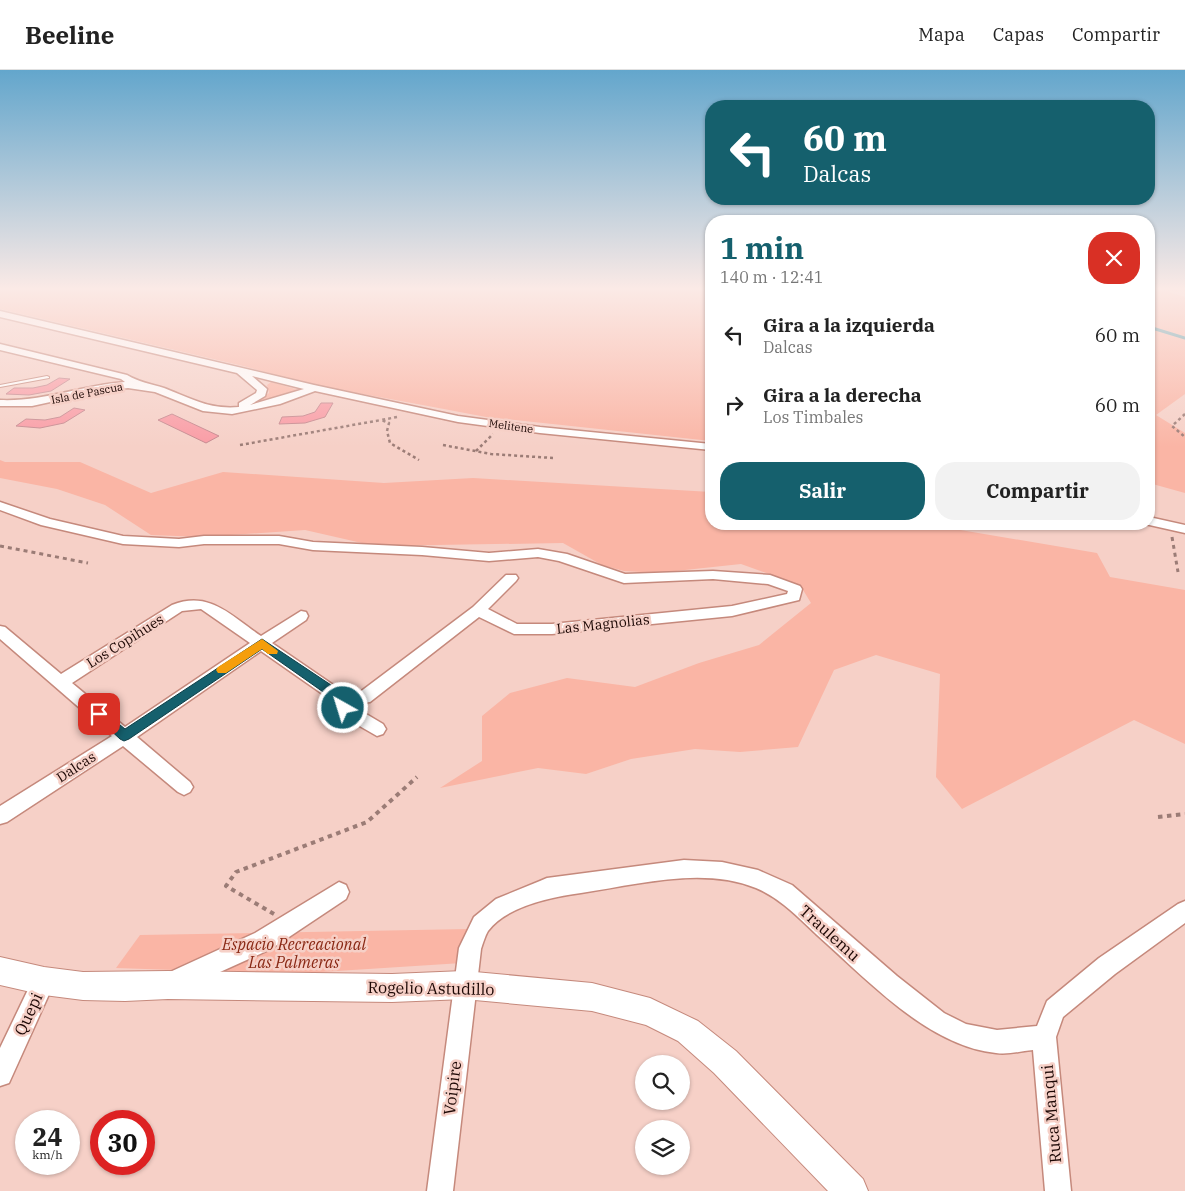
<!DOCTYPE html>
<html lang="es">
<head>
<meta charset="utf-8">
<style>
	body { margin:0; font-family:"IBM Plex Serif",serif; background:#f2f2f2; color:#222; height:100vh; display:flex; flex-direction:column; font-size:19px; white-space:nowrap }
	* { box-sizing:border-box; margin:0 }
	p { font-size:16px; color:#767676 }
	.icon { flex:none; width:28px; height:28px; fill:none; stroke:currentColor; stroke-width:2; stroke-linecap:round; stroke-linejoin:round }
	.map { position:relative; flex:1; overflow:hidden }
	.details { position:absolute; left:705px; top:145px; width:450px; height:315px; display:flex; flex-direction:column; background:#fff; border-radius:20px; box-shadow:0 1px 4px #0004 }
	.details>* { flex:none }
	.top-card { position:absolute; left:705px; top:30px; width:450px; height:105px; border-radius:20px; box-shadow:0 1px 4px #0004; background:#15606d; color:#fff; overflow:hidden }
	.tools { position:absolute; left:635px; top:985px; display:grid; gap:10px }
	.tools a { display:grid; place-items:center; width:55px; height:55px; border-radius:50%; background:#fff; box-shadow:0 1px 4px #0004; font-size:25px }
	.speed { position:absolute; left:15px; top:1040px; display:flex; gap:10px; font-size:25px; font-weight:700; text-align:center }
	.speed>* { display:grid; place-content:center; width:65px; height:65px; border-radius:50%; background:#fff; box-shadow:0 1px 4px #0004; line-height:1 }
	.speed small { font-size:12px; font-weight:400 }
	.speed .limit { border:8px solid #d22; background:#fff; color:#111 }
	.pin { position:absolute; display:grid; place-items:center; width:42px; height:42px; color:#fff; margin:-21px; border-radius:10px; box-shadow:0 2px 8px #0006 }
	.me { position:absolute; width:55px; margin:-28px; rotate:321deg; stroke-linejoin:round; filter:drop-shadow(0 0 4px #0008) }
	.turn { display:flex; align-items:center; gap:18px; height:105px; padding:0 15px; font-size:22px }
	.turn .icon { width:65px; height:65px; stroke-width:2.5 }
	.turn b { display:block; font-size:35px; line-height:42px }
	.round { display:grid; place-items:center; flex:none; width:52px; height:52px; border-radius:20px; background:#f2f2f2 }
	.summary { display:flex; align-items:center; justify-content:space-between; height:85px; padding:0 15px }
	h1 { font-size:30px; font-weight:700; line-height:38px; color:#15606d }
	.action { display:flex; gap:10px; margin-top:auto; padding:10px 15px }
	.action a { flex:1; height:58px; border-radius:20px; background:#15606d; color:#fff; font-size:20px; font-weight:700; line-height:58px; text-align:center }
	.action a+a { background:#f2f2f2; color:#222 }
	ul { padding:0; list-style:none }
	li { display:flex; align-items:center; gap:15px; height:70px; padding:0 15px }
	li div { flex:1 }
	li b { display:block; font-size:19px }
	li em { font-style:normal }
	header { display:flex; align-items:center; gap:30px; box-sizing:border-box; height:70px; padding:0 25px; background:#fff; border-bottom:1px solid #e0e0e0 }
	header strong { font-size:24px }
	nav { display:flex; gap:28px; margin-inline-start:auto; font-size:18px }
	.map>svg:first-child { display:block }
	.green { fill:#fab5a5 }
	.lines { fill:none; stroke-linecap:round; stroke-linejoin:round }
	.stream { stroke:#3d91a2; stroke-width:3 }
	.building { fill:#f99ca5; stroke:#c6898f }
	.service-casing { stroke:#c5897c; stroke-width:2 }
	.minor-casing { stroke:#c5897c; stroke-width:3 }
	.tertiary-casing { stroke:#c5897c; stroke-width:2 }
	.path-far2 { stroke:#9b7c76; stroke-width:2.5; stroke-dasharray:3 3; stroke-linecap:butt }
	.path-far1 { stroke:#9b7c76; stroke-width:3; stroke-dasharray:4 4; stroke-linecap:butt }
	.path { stroke:#9b7c76; stroke-width:4; stroke-dasharray:4.5 4.5; stroke-linecap:butt }
	.service { fill:#fff; fill-rule:evenodd }
	.minor { fill:#fff; fill-rule:evenodd }
	.tertiary { fill:#fff; fill-rule:evenodd }
	.route { fill:#15606d; stroke:#0e3e47 }
	.slow { fill:#f59e0b }
	.labels { text-anchor:middle; dominant-baseline:central; stroke-width:5; stroke-linejoin:round; paint-order:stroke }
	.far-street-label { font-size:11px; fill:#1d0805; stroke:#f6d0c7 }
	.street-label { font-size:14px; fill:#1d0805; stroke:#f6d0c7 }
	.near-street-label { font-size:16px; fill:#1d0805; stroke:#f6d0c7 }
	.near-park-label { font-size:16px; font-style:italic; fill:#8a2915; stroke:#f6d0c7 }
</style>
</head>
<body>
<header>
<strong>Beeline</strong>
<nav><a>Mapa</a><a>Capas</a><a>Compartir</a></nav>
</header>
<div class="map">
<svg width="1185" height="1121" viewBox="0 0 1185 1121">
	<rect width="100%" height="100%" fill="#f6d0c7"/>
	<path class="green" d="M0 220H711V371L486 347 428 336 308 314 243 296 0 239Z
		M1149 220H1163L1185 227V324L1156 345 1185 363V423L1149 413Z
		M271 312 299 320 270 331 256 332 269 323 267 315Z
		M0 390 5 392H80L151 423 223 402 384 413 473 408 711 422V454H925L1097 483 1110 507 1185 520V674L1134 650 962 739 936 707 940 604 876 585 834 600 798 677 740 682 695 679 631 689 586 704 538 698 440 718 482 691V646L510 623 567 608 635 617 699 593 759 575 811 533 800 515 741 494 657 503 624 501 602 495 563 473 375 476 305 460 202 467 151 465 105 435 57 419 0 408Z
		M469 859 462 893 290 904 116 898 140 865Z"/>
	<g class="lines">
		<path class="stream" d="M1149 257 1185 268"/>
	</g>
	<path class="building" d="M59 308 70 309 51 321 29 325 6 324 14 318H33L47 315Z
		M321 333H333L325 347 305 353 279 354 282 347 303 346 315 342Z
		M74 338 85 340 64 353 40 358 16 356 26 349 45 350 60 347Z
		M172 344 219 366 206 373 158 350Z"/>
	<g class="lines">
		<g class="service-casing">
			<path id="service" d="M47 306 49 307V308L0 317V315Z"/>
		</g>
		<g class="minor-casing">
			<path id="minor" d="M0 241 314 315 458 346 540 357 711 374V380L540 363 458 352 315 321 280 334 232 344 203 341 155 322 128 318 96 322 32 336H0V330C43 332 83 315 125 312L121 309 0 280V274L127 305C139 312 151 314 164 318 190 328 210 340 239 337V333L256 323 257 320 237 303 0 247ZM252 306 304 319 250 335 265 326 267 319Z
				M0 432 50 449 123 466 179 469 204 466H279L313 472 422 477 489 483 538 479 567 484 625 504 713 501 770 505 800 516 802 519 799 530 732 546 552 564H514L479 547 370 632 351 635 383 654 386 659 383 664 377 666 337 643 334 632 261 581 137 667 190 712 193 717 190 722 184 725 178 722 123 676 7 752 0 754V736L112 666 0 569V556L5 557 61 604 172 535C210 520 231 546 261 566L301 541 306 542 308 546 306 550 272 573 345 623 360 622 473 537 506 505H516L518 508 516 511 488 539 517 554H552L732 536 787 524 788 521 768 514 713 509 624 513 559 491 538 487 489 491 422 485 313 480 279 474H204L179 477 123 474 41 455 0 440ZM201 539 250 573 125 657 72 613 182 541Z
				M1149 447 1185 455V463L1145 454H1149Z
				M684 790 722 792 758 800 792 815 897 906 944 943 966 954 997 960 1037 956 1047 931 1099 888 1178 834 1185 831V853L1115 904 1063 947 1056 967 1071 1121H1045L1033 980C1021 981 1008 985 996 983 927 976 866 908 816 864 798 847 780 828 756 818 702 796 636 815 581 823 551 827 507 836 488 861 485 866 483 873 481 879L453 1121H427L459 878 474 847 496 829 540 811 547 808Z
				M339 812 346 815 349 822 346 829 271 879 178 921 170 918 167 910 170 902 255 863Z
				M44 900 52 903 55 911 9 1013 0 1016V978L36 903Z"/>
		</g>
		<g class="tertiary-casing">
			<path id="tertiary" d="M0 887 44 897 83 902 168 901 392 904 464 901 592 913 650 928 698 951 736 981 863 1109 868 1121H828L714 1003 678 971 646 955 592 941 464 929 392 932 168 929 125 931 83 930 44 925 0 915Z"/>
		</g>
		<path class="path-far2" d="M1185 344 1172 356 1185 367
			M397 347 381 350 389 353 387 361 390 373 419 390
			M240 375 381 350
			M443 375 491 384 553 388
			M476 381 493 364"/>
		<path class="path-far1" d="M1172 467 1178 502
			M0 476 88 493"/>
		<path class="path" d="M1158 747 1185 744
			M274 844 226 816 236 802 367 752 417 707"/>
		<use href="#service" class="service"/>
		<use href="#minor" class="minor"/>
		<use href="#tertiary" class="tertiary"/>
	</g>
	<linearGradient id="sky" x2="0" y2="1"><stop stop-color="#63a6cc"/><stop offset="0.58" stop-color="#fbeae6"/><stop offset="1" stop-color="#fbeae6" stop-opacity="0"/></linearGradient>
	<rect width="1185" height="377" fill="url(#sky)"/>
	<path class="route" d="M262 569 346 625 349 638 347 641H338L336 631 262 579 129 669 124 671 120 669 93 644 95 641H103L125 659Z"/>
	<path class="slow" d="M262 569 278 581 277 584H268L262 579 226 603H218L216 600 218 597Z"/>
	<g class="labels">
		<g class="far-street-label">
			<text transform="translate(87 323) rotate(-11)">Isla de Pascua</text>
			<text transform="translate(511 356) rotate(8)">Melitene</text>
		</g>
		<g class="street-label">
			<text transform="translate(603 554) rotate(-6)">Las Magnolias</text>
			<text transform="translate(125 571) rotate(-32)">Los Copihues</text>
			<text transform="translate(76 697) rotate(-33)">Dalcas</text>
		</g>
		<g class="near-street-label">
			<text transform="translate(830 863) rotate(42)">Traulemu</text>
			<text transform="translate(431 918) rotate(1)">Rogelio Astudillo</text>
			<text transform="translate(28 944) rotate(-65)">Quepi</text>
			<text transform="translate(452 1018) rotate(-83)">Voipire</text>
			<text transform="translate(1051 1044) rotate(-95)">Ruca Manqui</text>
		</g>
		<g class="near-park-label">
			<text x="294" y="874">Espacio Recreacional<tspan x="294" dy="18">Las Palmeras</tspan></text>
		</g>
	</g>
</svg>
<div class="tools">
<a><svg class="icon" aria-label="search" viewBox="0 0 24 24"><circle cx="10" cy="10" r="6"/><path d="M15 15l6 6"/></svg></a>
<a><svg class="icon" aria-label="layers" viewBox="0 0 24 24"><path d="M12 4l9 5-9 5-9-5zM3 14l9 5 9-5"/></svg></a>
</div>
<div class="speed"><div>24<small>km/h</small></div><div class="limit">30</div></div>
<div class="pin" style="left:99px;top:644px;background:#d93025"><svg class="icon" aria-label="arrive" viewBox="0 0 24 24"><path d="M6 21V4h12l-3 4 3 4H6"/></svg></div>
<svg class="me" style="left:343px;top:638px" viewBox="-20 -20 40 40"><circle r="17" fill="#15606d" stroke="#fff" stroke-width="3"/><path d="M0-11L8 9 0 5-8 9z" fill="#fff"/></svg>
<div class="top-card">
<div class="turn"><svg class="icon" aria-label="left" viewBox="0 0 24 24"><path d="M17 20v-9H6M10 6l-5 5 5 5"/></svg><div><b>60 m</b>Dalcas</div></div>
</div>
<section class="details">
<div class="summary"><div><h1>1 min</h1><p>140 m · 12:41</p></div><a class="round" style="background:#d93025;color:#fff"><svg class="icon" aria-label="close" viewBox="0 0 24 24"><path d="M6 6l12 12M18 6L6 18"/></svg></a></div>
<ul>
<li><svg class="icon" aria-label="left" viewBox="0 0 24 24"><path d="M17 20v-9H6M10 6l-5 5 5 5"/></svg><div><b>Gira a la izquierda</b><p>Dalcas</p></div><em>60 m</em></li>
<li><svg class="icon" aria-label="right" viewBox="0 0 24 24"><path d="M7 20v-9h11M14 6l5 5-5 5"/></svg><div><b>Gira a la derecha</b><p>Los Timbales</p></div><em>60 m</em></li>
</ul>
<div class="action"><a>Salir</a><a>Compartir</a></div>
</section>
</div>
</body>
</html>
